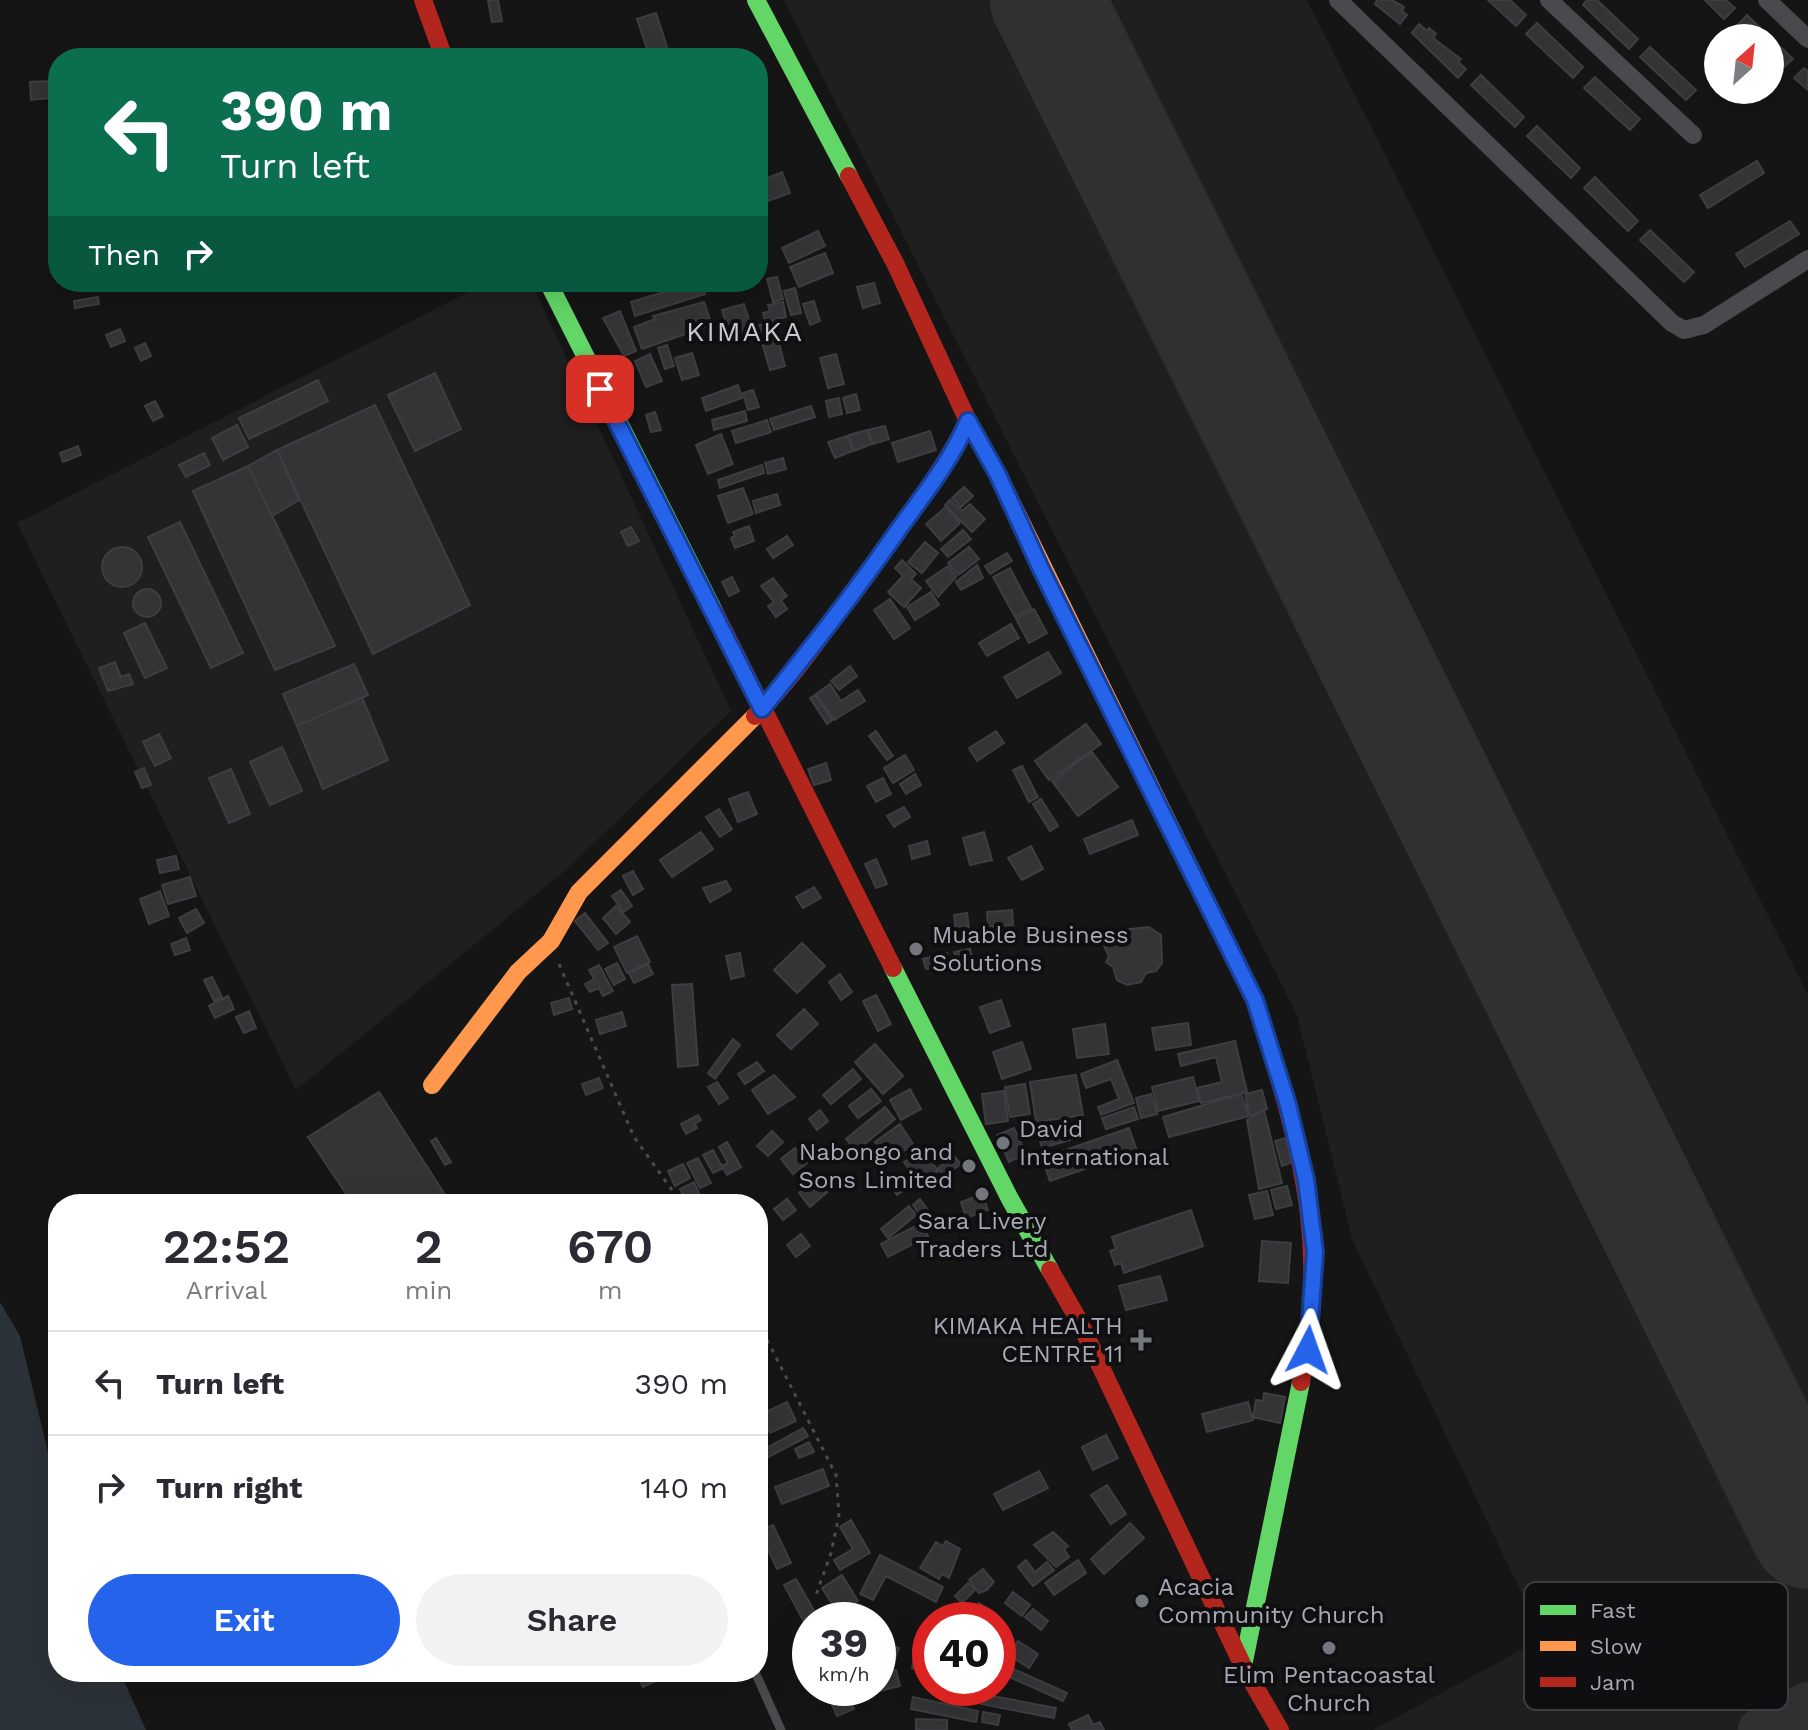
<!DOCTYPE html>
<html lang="en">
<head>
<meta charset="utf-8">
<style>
	body { margin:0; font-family:"Work Sans",sans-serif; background:#f2f2f3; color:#2b2b33; height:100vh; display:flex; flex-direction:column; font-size:30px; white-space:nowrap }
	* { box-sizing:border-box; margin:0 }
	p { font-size:26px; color:#7c7c81 }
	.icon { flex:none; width:44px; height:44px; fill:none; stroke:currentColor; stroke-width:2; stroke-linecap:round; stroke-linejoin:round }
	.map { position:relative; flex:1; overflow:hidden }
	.drawer { position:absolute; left:48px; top:1194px; width:720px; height:488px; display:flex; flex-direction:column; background:#fff; border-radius:32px; box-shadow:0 8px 32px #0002 }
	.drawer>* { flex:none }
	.guide { position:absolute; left:48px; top:48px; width:720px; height:244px; border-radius:32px; box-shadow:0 8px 32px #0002; background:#0b6e4f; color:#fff; overflow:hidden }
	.needle { width:52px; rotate:27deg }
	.fabs { position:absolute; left:1704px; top:24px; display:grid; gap:16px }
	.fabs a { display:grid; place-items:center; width:80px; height:80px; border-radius:50%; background:#fff; box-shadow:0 8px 32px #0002; font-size:40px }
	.speed { position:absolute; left:792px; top:1602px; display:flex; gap:16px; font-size:40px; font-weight:700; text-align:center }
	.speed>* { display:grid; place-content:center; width:104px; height:104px; border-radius:50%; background:#fff; box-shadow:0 8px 32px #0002; line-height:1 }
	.speed small { font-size:20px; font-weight:400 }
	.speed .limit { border:12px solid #d22; background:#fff; color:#111 }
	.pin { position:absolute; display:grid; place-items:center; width:68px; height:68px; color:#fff; margin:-34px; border-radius:16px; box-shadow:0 4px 12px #0006 }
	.me { position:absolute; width:88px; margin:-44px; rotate:4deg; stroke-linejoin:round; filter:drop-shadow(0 0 6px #0008) }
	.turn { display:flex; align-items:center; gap:28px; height:168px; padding:0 40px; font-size:36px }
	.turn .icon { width:104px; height:104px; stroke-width:2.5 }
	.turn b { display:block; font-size:56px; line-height:68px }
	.then { display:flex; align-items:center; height:76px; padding:0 40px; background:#0003; gap:16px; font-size:30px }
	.eta { display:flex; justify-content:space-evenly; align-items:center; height:136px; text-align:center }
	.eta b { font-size:48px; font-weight:600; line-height:56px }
	.action { display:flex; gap:16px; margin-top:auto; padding:16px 40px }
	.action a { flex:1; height:92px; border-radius:48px; background:#2563eb; color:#fff; font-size:32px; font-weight:600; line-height:92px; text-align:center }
	.action a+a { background:#f2f2f3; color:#2b2b33 }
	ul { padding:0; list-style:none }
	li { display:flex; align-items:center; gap:24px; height:104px; padding:0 40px; border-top:2px solid #e1e1e2 }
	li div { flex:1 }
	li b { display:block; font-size:30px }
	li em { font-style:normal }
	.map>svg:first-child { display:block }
	.built { fill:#1f1f20 }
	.water { fill:#2c3239 }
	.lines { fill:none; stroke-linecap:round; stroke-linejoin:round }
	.taxiway { stroke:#303032; stroke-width:46 }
	.runway { stroke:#303032; stroke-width:114 }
	.building { fill:#343436; stroke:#3d3e41; stroke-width:2 }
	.path { stroke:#4b4c4f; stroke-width:3; stroke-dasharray:4 6; stroke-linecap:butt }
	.lane { stroke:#494a4d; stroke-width:9 }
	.street { stroke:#494a4d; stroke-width:18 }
	.fast { stroke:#63d668; stroke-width:18 }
	.slow { stroke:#ff974d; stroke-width:18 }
	.jam { stroke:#b3261e; stroke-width:18 }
	.route-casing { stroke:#184099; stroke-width:20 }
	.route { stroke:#2563eb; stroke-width:14 }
	.poi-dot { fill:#74767d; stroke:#0f0f11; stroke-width:3 }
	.labels { text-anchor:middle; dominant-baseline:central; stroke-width:8; stroke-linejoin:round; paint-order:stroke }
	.poi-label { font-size:24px; fill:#a7aab5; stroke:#0f0f11; text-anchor:start }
	.quarter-label { font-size:28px; letter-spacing:2px; fill:#c7c9d1; stroke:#0f0f11 }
	.key { fill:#0f0f11; stroke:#3d3e42; stroke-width:2 }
	.key-label { font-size:22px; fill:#a7aab5 }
</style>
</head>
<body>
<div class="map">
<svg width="1808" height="1730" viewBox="0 0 1808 1730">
	<rect width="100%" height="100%" fill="#151515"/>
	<path class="built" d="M784 0H1307L1808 995V1730H1373L1543 1638 1352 1239 1297 1015Z
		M488 282H531L731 711 567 869 296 1090 17 523Z"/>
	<path class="water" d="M0 1302 20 1336 58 1494V1672H120L146 1730H0Z"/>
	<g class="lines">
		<path class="taxiway" d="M1761 1730 1808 1705"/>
		<path class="runway" d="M1047 0 1808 1532"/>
	</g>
	<path class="building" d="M488 0H498L502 21 492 22Z
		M1392 0 1404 7 1402 11 1407 15 1400 24 1375 4 1377 0Z
		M1488 0H1510L1526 15 1516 26Z
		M1587 0H1597L1638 39 1629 49 1583 5Z
		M1705 0H1726L1735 8 1724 19Z
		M656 13 669 53 650 58 637 19Z
		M1747 15 1793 59 1782 69 1770 58V38H1749L1737 26Z
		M1537 23 1583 67 1573 78 1526 34Z
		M1419 24 1427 31 1429 28 1436 34 1433 38 1461 59 1458 62 1466 69 1458 78 1412 33Z
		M1650 47 1696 90 1686 100 1640 57Z
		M1804 68 1808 71V90L1794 78Z
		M1481 75 1524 117 1515 127 1471 85Z
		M1595 77 1640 119 1630 130 1584 88Z
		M49 81 50 98 31 100 30 82Z
		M1537 126 1580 168 1571 178 1527 136Z
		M1757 161 1764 173 1708 208 1700 195Z
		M782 172 790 193 768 201 760 181Z
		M1595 177 1638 221 1628 231 1584 188Z
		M1790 221 1799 234 1745 267 1736 254Z
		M1650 230 1694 272 1684 282 1640 240Z
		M818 231 825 246 789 263 782 248Z
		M825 253 833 273 799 287 790 267Z
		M777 277 783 299 773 302 767 279Z
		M697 282H701L705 294 635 316 631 302Z
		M874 283 880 303 863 308 857 287Z
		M795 288 801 313 791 315 784 291Z
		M98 297 99 304 75 308 74 301Z
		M814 301 820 321 810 325 803 304Z
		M704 302 712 325 642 349 634 327 655 319 653 316Z
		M783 302 786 317 765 322 763 313 770 311 768 305Z
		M744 304 753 333 725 340 721 328 727 327 722 310Z
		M620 311 636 351 624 356 603 318Z
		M774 321 777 330 756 336 753 327Z
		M120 329 125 341 111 347 106 335Z
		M776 332 785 366 770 370 760 336Z
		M145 343 151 356 141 361 135 348Z
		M667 345 674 366 665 369 658 348Z
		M692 353 699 375 682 380 675 358Z
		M650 354 662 381 646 387 635 361Z
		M836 354 844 384 828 388 820 358Z
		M435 373 461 429 415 451 388 395Z
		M318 380 328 401 249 439 239 418Z
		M738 385 742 398 706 411 702 398Z
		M753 390 759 407 748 410 743 393Z
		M856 394 860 410 847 413 843 398Z
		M839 398 842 414 829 417 826 401Z
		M155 401 163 416 153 421 145 406Z
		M375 405 470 605 373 654 277 450Z
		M811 406 815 417 774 430 770 419Z
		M745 411 747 421 714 430 712 420Z
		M655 412 661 430 651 432 646 415Z
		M767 420 771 432 736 443 732 431Z
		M237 425 248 447 223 460 212 438Z
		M885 426 889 439 873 444 868 430Z
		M867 430 872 444 854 451 849 435Z
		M930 431 936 450 898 462 892 443Z
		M721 434 733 464 708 474 696 445Z
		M847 436 853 451 835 458 828 442Z
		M78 446 81 455 63 462 60 453Z
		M277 450 299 500 272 516 248 466Z
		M204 453 210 465 186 477 179 465Z
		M783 458 786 469 768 474 765 463Z
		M762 465 764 473 720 488 718 480Z
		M248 466 335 646 275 670 193 491Z
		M964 487 973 496 961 507 952 498Z
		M743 488 753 514 728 523 718 496Z
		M777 494 780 505 756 513 753 501Z
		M950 500 962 511 970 504 985 519 972 532 945 505Z
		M946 507 960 523 941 541 926 524Z
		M180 522 243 653 211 668 148 537Z
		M749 526 754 541 735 548 731 538 735 536 733 532Z
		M631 527 639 541 628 546 621 532Z
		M963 530 971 539 948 557 941 549Z
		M787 536 793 545 773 558 767 549Z
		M925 542 938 553 922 573 908 562Z
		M102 567a20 20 0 1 1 40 0a20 20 0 1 1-40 0Z
		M969 547 979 559 958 575 948 563Z
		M1007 553 1012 561 990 574 985 566Z
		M902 560 916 574 911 579 921 588 904 607 888 592 903 576 895 568Z
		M977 565 983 578 961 590 956 582Z
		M948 566 956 577 938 597 926 581Z
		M1010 568 1031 608 1015 617 993 577Z
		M732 577 739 591 729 596 722 582Z
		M773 578 787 596 781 600 787 609 776 617 768 606 774 602 761 586Z
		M133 603a14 14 0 1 1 28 0a14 14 0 1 1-28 0Z
		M931 592 939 605 915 620 907 607Z
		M890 599 910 628 894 639 874 610Z
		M1034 609 1047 633 1029 643 1016 619Z
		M145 623 167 668 145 678 124 633Z
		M1011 624 1019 638 987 656 979 643Z
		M1048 652 1061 673 1017 698 1004 677Z
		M115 662 121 677 129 674 133 684 108 691 99 668Z
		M354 664 368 695 297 726 283 694Z
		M850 666 857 676 839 690 831 681Z
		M830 684 841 701 858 690 865 701 834 720 816 694Z
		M815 695 832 720 827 724 810 698Z
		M362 697 388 760 323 789 297 726Z
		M1086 724 1101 744 1049 780 1035 761Z
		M876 731 893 756 887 760 869 736Z
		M996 731 1004 743 977 761 969 748Z
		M159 734 171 758 155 766 143 742Z
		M282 747 302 791 270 805 250 762Z
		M1092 752 1118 787 1078 816 1052 781Z
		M905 755 914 770 893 783 884 768Z
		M826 763 831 780 814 785 808 769Z
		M1022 766 1038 797 1029 802 1013 770Z
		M144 768 151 785 142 788 135 772Z
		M231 769 250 814 229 823 209 778Z
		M915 774 921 785 906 794 900 784Z
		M883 778 891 794 876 802 867 786Z
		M748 792 757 814 738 822 729 799Z
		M1041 799 1058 826 1050 831 1033 804Z
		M904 807 910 817 894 827 887 816Z
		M719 809 732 829 720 837 706 817Z
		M1132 820 1138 835 1090 854 1084 839Z
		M701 832 713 849 672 877 660 860Z
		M984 832 992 860 970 865 963 838Z
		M927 841 930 854 912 859 909 846Z
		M1031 846 1043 869 1022 880 1008 858Z
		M176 856 179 869 160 873 157 860Z
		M876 859 887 884 876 888 865 864Z
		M633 871 643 889 633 895 623 876Z
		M190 877 196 896 168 904 162 885Z
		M726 881 731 890 710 902 703 888Z
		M814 887 821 898 803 908 796 897Z
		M621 890 632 906 623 912 612 896Z
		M160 891 169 916 149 924 140 899Z
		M616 906 630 922 616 934 603 918Z
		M196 909 204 923 187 933 179 918Z
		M1012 910 1013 925 988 927 987 912Z
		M585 913 608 943 598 950 575 921Z
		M967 913 969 929 956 931 954 915Z
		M1149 927 1161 935 1162 963 1156 971 1146 973 1141 982 1127 985 1117 980 1113 967 1106 962 1109 957 1103 943 1113 931Z
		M637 936 650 962 627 973 614 947Z
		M186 938 190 950 175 955 171 944Z
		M802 943 825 966 797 993 774 970Z
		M970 949 973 962 957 965 954 952Z
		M740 953 744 976 731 979 726 956Z
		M947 953 950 964 926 969 923 959Z
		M617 963 625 979 614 985 605 969Z
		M648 964 653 974 634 983 629 973Z
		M599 965 613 991 603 996 599 988 590 992 585 984 594 979 589 970Z
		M840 974 852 992 841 1000 829 982Z
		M212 977 222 997 214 1001 204 980Z
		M692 984 698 1065 678 1067 672 985Z
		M876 995 891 1024 878 1031 863 1001Z
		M228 996 234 1009 215 1018 209 1006Z
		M569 998 572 1009 554 1015 551 1003Z
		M1001 1000 1010 1026 990 1033 980 1007Z
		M804 1009 818 1024 791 1049 777 1035Z
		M249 1011 256 1028 244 1033 236 1017Z
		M622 1012 626 1026 600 1034 596 1020Z
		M1188 1023 1191 1045 1156 1050 1152 1028Z
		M1105 1024 1109 1054 1077 1058 1073 1029Z
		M733 1039 740 1045 715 1079 708 1073Z
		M1235 1041 1247 1092 1201 1103 1197 1088 1222 1082 1216 1057 1181 1066 1178 1054Z
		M1022 1042 1031 1069 1002 1079 993 1052Z
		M875 1044 903 1076 883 1094 855 1062Z
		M1117 1060 1134 1103 1101 1115 1098 1107 1119 1099 1111 1079 1086 1088 1081 1074Z
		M757 1062 764 1071 745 1084 738 1074Z
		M853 1069 861 1079 831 1104 823 1095Z
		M774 1075 795 1097 768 1114 752 1090Z
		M1076 1075 1083 1115 1036 1122 1030 1082Z
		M1193 1077 1199 1101 1158 1111 1152 1087Z
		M599 1078 603 1088 586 1095 582 1084Z
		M717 1082 728 1098 719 1104 708 1087Z
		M1025 1084 1030 1114 1010 1117 1005 1087Z
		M871 1089 881 1101 858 1118 849 1106Z
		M910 1089 921 1109 901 1120 890 1100Z
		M1262 1090 1267 1109 1249 1116 1245 1094Z
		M1004 1091 1008 1121 986 1124 982 1094Z
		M379 1092 451 1204H353L308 1137Z
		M1151 1094 1157 1114 1141 1118 1136 1098Z
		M1241 1094 1249 1116 1169 1137 1163 1117Z
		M885 1107 895 1119 856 1151 846 1139Z
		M1134 1107 1138 1119 1106 1129 1102 1118Z
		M820 1110 828 1121 817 1130 809 1119Z
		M1264 1110 1282 1183 1259 1189 1247 1120Z
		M698 1115 701 1120 695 1124 697 1128 686 1134 681 1124Z
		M1065 1122 1070 1140 1042 1148 1037 1130Z
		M900 1124 913 1144 890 1161 875 1142Z
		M1014 1128 1026 1154 1009 1162 997 1135Z
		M1129 1128 1137 1151 1050 1181 1042 1158Z
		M772 1131 783 1142 768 1156 757 1146Z
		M436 1138 451 1162 445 1165 431 1141Z
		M1286 1138 1293 1162 1282 1166 1275 1141Z
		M727 1142 741 1167 727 1175 722 1166 728 1163 719 1147Z
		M795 1148 807 1163 793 1174 781 1159Z
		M713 1150 723 1168 713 1173 703 1155Z
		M923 1150 938 1171 919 1184 904 1162Z
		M954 1156 961 1164 944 1176 938 1168Z
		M698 1158 711 1183 700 1188 687 1163Z
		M683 1164 690 1178 675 1186 668 1171Z
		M910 1175 915 1182 897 1195 888 1181 895 1177 900 1183Z
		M820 1176 831 1189 810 1207 799 1193Z
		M694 1182 699 1193 685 1199 680 1189Z
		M1287 1186 1292 1205 1276 1209 1271 1190Z
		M1267 1191 1273 1215 1255 1219 1249 1195Z
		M982 1194 988 1210 966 1218 961 1202Z
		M787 1199 796 1210 783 1220 774 1209Z
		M920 1199 939 1225 931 1231 913 1205Z
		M909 1206 916 1215 888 1238 881 1229Z
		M1191 1210 1203 1246 1124 1273 1121 1263 1115 1265 1110 1251 1116 1249 1112 1237Z
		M921 1223 928 1236 888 1257 881 1244Z
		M801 1234 810 1246 796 1257 787 1245Z
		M1262 1241 1291 1243 1288 1283 1259 1281Z
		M1160 1276 1167 1300 1126 1310 1119 1286Z
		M1264 1393 1285 1397 1280 1423 1253 1417 1256 1400 1263 1401Z
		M787 1402 796 1421 770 1433 761 1414Z
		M1248 1402 1253 1420 1207 1432 1202 1414Z
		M803 1428 808 1436 765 1459 761 1451Z
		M1106 1435 1118 1458 1093 1470 1082 1447Z
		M809 1442 814 1452 799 1458 795 1449Z
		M823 1469 829 1486 782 1504 775 1487Z
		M1039 1471 1048 1488 1003 1510 994 1494Z
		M1107 1485 1126 1514 1111 1524 1091 1495Z
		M851 1520 870 1553 840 1570 834 1560 853 1549 840 1527Z
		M1130 1523 1144 1538 1104 1574 1091 1559Z
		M773 1525 791 1563 777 1569 759 1531Z
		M1053 1532 1068 1546 1064 1549 1069 1557 1056 1567 1034 1545Z
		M946 1541 960 1549 949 1578 942 1574 939 1579 920 1568 936 1542 943 1546Z
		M880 1555 943 1587 936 1602 886 1576 873 1600 860 1594Z
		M1026 1560 1035 1572 1047 1562 1054 1570 1033 1586 1018 1567Z
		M1078 1560 1086 1573 1054 1595 1045 1583Z
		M983 1569 994 1582 987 1590 979 1593 969 1580Z
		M842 1575 858 1601 838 1613 822 1588Z
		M796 1579 816 1614 803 1620 784 1585Z
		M968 1583 976 1589 962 1603 955 1596Z
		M1013 1592 1030 1605 1022 1616 1005 1603Z
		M979 1603 995 1613 991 1620 971 1616Z
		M1033 1609 1048 1621 1041 1630 1025 1617Z
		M878 1641 899 1648 892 1667 878 1662Z
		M1018 1641 1038 1654 1029 1668 1009 1655Z
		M916 1648 926 1650 922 1671 912 1668Z
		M1009 1667 1067 1693 1063 1701 1005 1675Z
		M896 1670 900 1686 871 1693 870 1688H878V1674Z
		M636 1672H675L643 1687Z
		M845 1688 854 1709 837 1716 825 1689Z
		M982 1694 1056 1708 1054 1718 981 1704Z
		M913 1697 978 1711 976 1722 911 1709Z
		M983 1712 1000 1715 998 1725 982 1722Z
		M1088 1715 1093 1725 1100 1722 1104 1730H1072L1069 1724Z
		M916 1719 947 1720V1730H916Z"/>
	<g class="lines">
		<path class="path" d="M559 964 634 1137 682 1204
			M758 1322 836 1475 839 1515 831 1553 816 1595"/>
		<path class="lane" d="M755 1672 781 1730"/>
		<path class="street" d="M1338 0 1672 323 1684 330 1704 325 1808 259
			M1549 0 1693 135
			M1767 0 1808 39"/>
		<path class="fast" d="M756 0 849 176
			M548 282 714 611
			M893 968 1010 1199 1050 1270
			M1243 1666 1301 1382"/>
		<path class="slow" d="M968 421 998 475 1255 1000 1269 1046
			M432 1085 518 972 551 941 579 892 755 716"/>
		<path class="jam" d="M423 0 444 58
			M714 611 893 968
			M755 716C794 677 825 630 858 585 897 532 938 480 968 421L895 263 849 176
			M1269 1046C1306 1163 1327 1259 1301 1382
			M1050 1270 1078 1319 1243 1666 1280 1730"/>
	</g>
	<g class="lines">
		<g class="route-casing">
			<path id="route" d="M600 389 762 709C810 650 856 591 899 529 924 494 951 461 968 421L998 475 1041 569 1255 1000 1288 1105 1306 1180 1315 1252 1308 1350"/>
		</g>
		<use href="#route" class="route"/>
	</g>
	<g class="poi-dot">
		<circle cx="916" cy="949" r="8"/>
		<circle cx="1003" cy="1143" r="8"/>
		<circle cx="969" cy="1166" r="8"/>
		<circle cx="982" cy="1194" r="8"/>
		<path d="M1137 1328h8v8h8v8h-8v8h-8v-8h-8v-8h8z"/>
		<circle cx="1142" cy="1601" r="8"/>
		<circle cx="1329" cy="1648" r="8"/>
	</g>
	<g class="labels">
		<g class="poi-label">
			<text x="932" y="935">Muable Business<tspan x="932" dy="28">Solutions</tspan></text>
			<text x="1019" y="1129">David<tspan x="1019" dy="28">International</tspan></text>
			<text x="953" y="1152" text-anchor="end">Nabongo and<tspan x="953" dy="28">Sons Limited</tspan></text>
			<text x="982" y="1221" text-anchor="middle">Sara Livery<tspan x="982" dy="28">Traders Ltd</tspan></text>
			<text x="1123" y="1326" text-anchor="end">KIMAKA HEALTH<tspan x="1123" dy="28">CENTRE 11</tspan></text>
			<text x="1158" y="1587">Acacia<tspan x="1158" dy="28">Community Church</tspan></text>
			<text x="1329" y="1675" text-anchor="middle">Elim Pentacoastal<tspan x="1329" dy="28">Church</tspan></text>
		</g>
		<g class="quarter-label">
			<text x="745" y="331">KIMAKA</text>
		</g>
	</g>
	<rect x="1524" y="1582" width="264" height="128" rx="12" class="key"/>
	<rect x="1540" y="1605" width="36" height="10" fill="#63d668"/>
	<rect x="1540" y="1641" width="36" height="10" fill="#ff974d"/>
	<rect x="1540" y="1677" width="36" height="10" fill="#b3261e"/>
	<g class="key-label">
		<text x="1590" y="1618">Fast</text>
		<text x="1590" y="1654">Slow</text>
		<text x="1590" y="1690">Jam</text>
	</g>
</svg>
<div class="fabs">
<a><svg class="needle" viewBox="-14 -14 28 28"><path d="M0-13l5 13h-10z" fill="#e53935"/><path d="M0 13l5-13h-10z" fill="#7c7c81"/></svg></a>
</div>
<div class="speed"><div>39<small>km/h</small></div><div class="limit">40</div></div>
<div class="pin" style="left:600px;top:389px;background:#d93025"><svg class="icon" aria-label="arrive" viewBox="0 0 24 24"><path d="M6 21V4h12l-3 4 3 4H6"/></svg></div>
<svg class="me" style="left:1308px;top:1350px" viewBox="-20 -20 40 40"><path d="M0-17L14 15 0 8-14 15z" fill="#2563eb" stroke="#fff" stroke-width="4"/></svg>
<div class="guide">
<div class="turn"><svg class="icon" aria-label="left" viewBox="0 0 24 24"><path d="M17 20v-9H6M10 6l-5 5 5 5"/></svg><div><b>390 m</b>Turn left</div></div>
<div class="then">Then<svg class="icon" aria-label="right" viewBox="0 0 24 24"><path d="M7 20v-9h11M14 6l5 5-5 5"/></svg></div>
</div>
<section class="drawer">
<div class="eta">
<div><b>22:52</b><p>Arrival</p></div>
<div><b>2</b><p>min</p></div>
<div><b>670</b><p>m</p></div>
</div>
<ul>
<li><svg class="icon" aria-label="left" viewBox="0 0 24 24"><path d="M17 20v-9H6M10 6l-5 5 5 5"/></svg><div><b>Turn left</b></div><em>390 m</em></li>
<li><svg class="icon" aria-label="right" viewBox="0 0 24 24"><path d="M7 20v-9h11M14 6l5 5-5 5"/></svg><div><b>Turn right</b></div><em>140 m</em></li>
</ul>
<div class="action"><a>Exit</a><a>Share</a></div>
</section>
</div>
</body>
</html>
